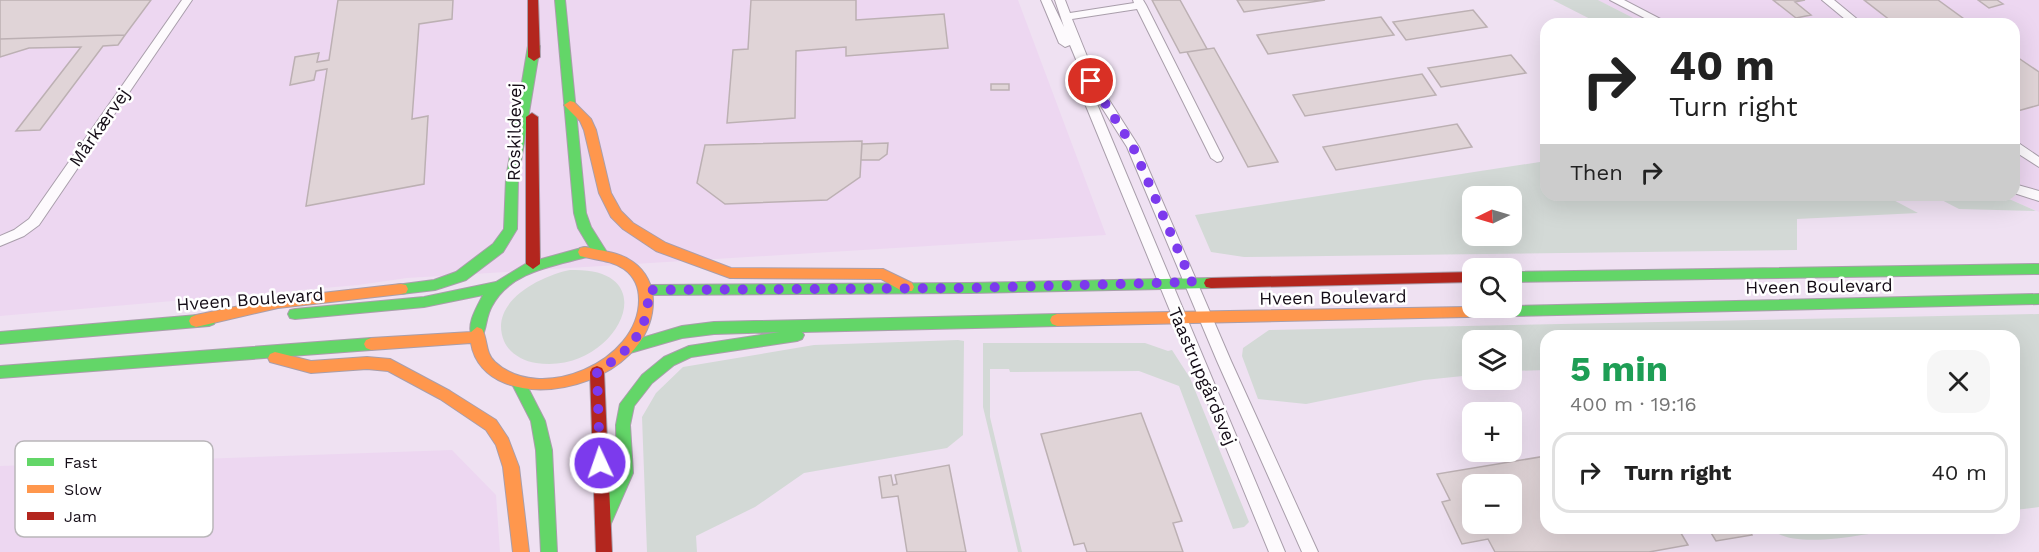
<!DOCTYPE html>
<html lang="en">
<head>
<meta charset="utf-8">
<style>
	body { margin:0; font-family:"Work Sans",sans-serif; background:#f6f6f6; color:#222; height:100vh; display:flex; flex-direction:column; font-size:22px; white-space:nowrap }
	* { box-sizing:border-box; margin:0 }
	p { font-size:20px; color:#767676 }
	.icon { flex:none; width:33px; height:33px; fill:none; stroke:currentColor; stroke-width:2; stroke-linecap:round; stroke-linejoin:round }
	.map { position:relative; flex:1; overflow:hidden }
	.side { position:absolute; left:1540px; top:330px; width:480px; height:204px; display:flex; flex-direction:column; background:#fff; border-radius:18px; box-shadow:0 6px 24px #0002 }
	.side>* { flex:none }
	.banner { position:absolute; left:1540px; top:18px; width:480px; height:183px; border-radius:18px; box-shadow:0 6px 24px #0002; background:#fff; color:#222; overflow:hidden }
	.needle { width:39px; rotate:265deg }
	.tools { position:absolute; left:1462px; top:186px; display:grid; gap:12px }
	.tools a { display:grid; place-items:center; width:60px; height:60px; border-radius:12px; background:#fff; box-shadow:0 6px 24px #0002; font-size:30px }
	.pin { position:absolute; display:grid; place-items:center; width:51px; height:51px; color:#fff; margin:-26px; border:3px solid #fff; border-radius:50%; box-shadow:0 2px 6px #0007 }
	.me { position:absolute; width:66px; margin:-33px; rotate:357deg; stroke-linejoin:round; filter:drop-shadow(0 0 4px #0008) }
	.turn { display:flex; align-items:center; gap:21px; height:126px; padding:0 30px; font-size:27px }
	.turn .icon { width:78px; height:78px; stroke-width:2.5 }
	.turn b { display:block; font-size:42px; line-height:51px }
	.then { display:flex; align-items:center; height:57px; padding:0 30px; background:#0003; gap:12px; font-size:22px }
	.round { display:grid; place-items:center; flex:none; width:63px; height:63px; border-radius:18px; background:#f6f6f6 }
	.headline { display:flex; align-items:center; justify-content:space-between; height:102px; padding:0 30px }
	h1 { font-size:36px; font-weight:700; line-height:45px; color:#1e9e55 }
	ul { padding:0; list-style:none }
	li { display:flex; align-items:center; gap:18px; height:81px; margin:0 12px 9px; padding:0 18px; border:3px solid #e0e0e0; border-radius:18px }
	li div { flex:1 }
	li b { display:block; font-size:22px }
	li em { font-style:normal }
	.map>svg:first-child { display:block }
	.built { fill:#edd7f1 }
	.green { fill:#d3d9d6; fill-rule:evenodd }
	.building { fill:#e0d4d7; stroke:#bcb0b3; stroke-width:1.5; fill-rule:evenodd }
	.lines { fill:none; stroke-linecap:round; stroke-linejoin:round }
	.street-casing { stroke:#a99eab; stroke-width:2 }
	.fast-casing { stroke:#a99eab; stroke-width:2 }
	.slow-casing { stroke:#a99eab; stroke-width:2 }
	.jam-casing { stroke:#a99eab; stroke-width:2 }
	.street { fill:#fdfafd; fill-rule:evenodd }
	.fast { fill:#63d668; fill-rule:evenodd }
	.slow { fill:#ff974d; fill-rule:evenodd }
	.jam { fill:#b3261e; fill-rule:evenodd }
	.route { stroke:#7c3aed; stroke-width:10; stroke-dasharray:0 18 }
	.labels { text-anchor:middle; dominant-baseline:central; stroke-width:5; stroke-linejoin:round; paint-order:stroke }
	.street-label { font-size:18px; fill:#150d17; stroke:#fff }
	.key { fill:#fff; stroke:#b9b6b9; stroke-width:1.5 }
	.key-label { font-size:16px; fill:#150d17 }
</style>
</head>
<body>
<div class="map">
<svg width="2039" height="552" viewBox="0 0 2039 552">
	<rect width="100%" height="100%" fill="#efe1f2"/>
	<path class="built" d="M0 0H1018L1106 235 407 278 358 285 0 316Z
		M1598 0H2039V212L2000 195H2014V24H1645Z
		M452 450 496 495 500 552H0V466Z"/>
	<path class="green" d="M1553 0H1598L1645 24H1600Z
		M1546 161V195H1884L1918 213 1797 219V250L1244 257 1211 252 1195 215ZM1512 196V236H1473V196Z
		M1932 195H2000L2036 211 1959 209Z
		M570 270C670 266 616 376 536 363 523 361 509 353 504 341 488 302 540 276 570 270Z
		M2039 314V507L2015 510 2014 336H1546V370L1512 371V340H1473V375L1424 380 1306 404 1258 399 1242 356 1243 348 1269 330Z
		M958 340 964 341 963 435 947 448 804 473 755 507 696 536 697 552H647L642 417 656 393 683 367 814 345Z
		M983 343H1145L1168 351 1172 350 1190 378 1249 522 1244 527 1233 529 1179 386 1139 371 1010 372 1009 369H990V417L1022 552H1018L983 407Z
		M1770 528H1902C1870 533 1793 552 1770 528Z"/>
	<path class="building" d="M0 0H151L125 35 0 39Z
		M338 0H453L452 19 419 24 412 119 428 116 424 184 306 206 327 69 316 71 314 80 290 85 295 57 319 53 317 62 329 60Z
		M751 0H856V20L944 14 948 48 846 56V47L796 51 795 118 727 123 733 50 748 49Z
		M1152 0H1180L1207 49 1180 53Z
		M1237 0H1325L1244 12Z
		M1773 0H1805L1795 2 1811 15 1796 18Z
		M1864 0H1938L1971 24H1895Z
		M1978 0H1997L2003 4 1989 8Z
		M1473 10 1487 27 1406 40 1393 22Z
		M1381 17 1394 35 1268 54 1257 35Z
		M125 35 118 45 103 46 40 130 16 131 81 47 29 48 0 57V39Z
		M1214 48 1278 162 1248 167 1187 52Z
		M1511 55 1526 73 1441 87 1428 68Z
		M2014 55 2039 72V105L2014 112Z
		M1422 74 1436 95 1305 116 1293 95Z
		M991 84H1009V90H991Z
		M1457 124 1472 147 1336 170 1323 147Z
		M862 141 860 177 827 200 725 204 697 183 705 145Z
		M888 143 887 154 879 160H861L862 144Z
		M1141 413 1182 521 1173 523 1183 552H1087L1084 543 1074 545 1041 434Z
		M1546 456V528H1678L1688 545 1649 552H1495L1488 539 1462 544 1442 502 1450 500 1437 474ZM1473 484H1512V524H1473Z
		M949 465 966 552H907L898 496 882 498 879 477 891 475 893 485 897 484 895 475Z
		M1708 528H1748L1752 535 1716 541Z"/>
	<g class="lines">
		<g class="street-casing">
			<path id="street" d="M182 0H192L39 225 24 236 0 246V236L14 230 29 219Z
				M1041 0H1051L1064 27 1055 0H1065L1070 13 1134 3 1133 0H1143L1146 5 1223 158 1221 161 1217 162 1211 158 1137 9 1072 19 1097 81 1139 147 1231 361 1318 552H1302L1217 361 1127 147 1092 92 1285 552H1269L1072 72 1074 69H1080L1070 45 1065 47 1059 43Z
				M1610 0H1624L1670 24H1656Z
				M1822 0H1834L1863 24H1851Z
				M2014 140 2039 157V167L2014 151Z
				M2014 184 2039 191V201L2014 193Z"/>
		</g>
		<g class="fast-casing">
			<path id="fast" d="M555 0H565L586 213 591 227 608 254 601 259 596 258 578 228 574 213Z
				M534 42 540 46 518 179 517 229 503 252 466 280 435 290 401 294 396 293 394 289 396 285 434 280 456 272 493 244 504 229 506 179 528 46Z
				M585 247 590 248 592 252 590 256C556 266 511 270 492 306 486 316 487 327 482 337H472C466 324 477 307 483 295L424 307 295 319 290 318 288 314 290 310 295 309 424 297 496 282 527 263Z
				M2039 264V274L1512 282V272Z
				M1211 278 1216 279 1218 283 1216 287 1211 288 970 293 648 295 643 294 641 290 643 286 648 285 970 283Z
				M2039 294V304L1467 317 1462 316 1460 312 1462 308 1467 307 1512 308V306Z
				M209 314 214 316 216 320 214 324 209 326 0 344V332Z
				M1057 314 1062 316 1064 320 1062 324 1057 326 802 332 804 335 802 339 797 341 691 357 674 365 652 383 634 406 630 425 633 473 609 528 603 530 597 528 595 523 617 473 616 425 620 404 642 375 664 357 689 346 780 332 714 334 682 338 630 353 625 351 623 347 625 343 682 326 714 322Z
				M371 338 376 340 378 344 376 348 371 350 0 378V366Z
				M518 376 523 378 545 421 552 450 557 552H541L536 450 531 421 511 382 513 378Z"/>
		</g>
		<g class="slow-casing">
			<path id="slow" d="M570 101 574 102 591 119 596 130 611 193 621 211 633 223 666 243 731 268 883 269 912 283 914 287 912 291H902L881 279 730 278 656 251 623 229 611 217 599 193 584 130 580 121 564 105Z
				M585 247C601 251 620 252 633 262 646 271 653 286 653 301 653 368 560 405 505 383 487 376 474 362 471 343L371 350 366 348 364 344 366 340 371 338 471 332 477 327 482 329C488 340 485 353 495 362 540 404 639 362 639 300 639 287 635 277 624 269 611 260 595 260 580 256L578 252 580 248Z
				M401 284 406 285 408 289 406 293 401 294 278 308 196 327 191 325 189 321 191 317 196 315 278 298Z
				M1467 307 1472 308 1474 312 1472 316 1467 317 1057 326 1052 324 1050 320 1052 316 1057 314Z
				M275 352 311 361 367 357 390 359 450 391 496 420 508 438 519 467 529 552H513L503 467 496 445 486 430 440 399 388 371 367 369 311 373 270 362 268 358 270 354Z"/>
		</g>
		<g class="jam-casing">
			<path id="jam" d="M528 0H538L540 57 534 61 528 57Z
				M532 113 538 117 540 264 533 269 526 264V117Z
				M1473 272V282L1211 288 1206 287 1204 283 1206 279 1211 278Z
				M597 366 602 368 604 372 612 552H596L590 372 592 368Z"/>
		</g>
		<use href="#street" class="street"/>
		<use href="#fast" class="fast"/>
		<use href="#slow" class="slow"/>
		<use href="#jam" class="jam"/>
	</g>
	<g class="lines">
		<path class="route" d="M600 463 597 372C629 351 650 331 648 290L970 288 1192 282 1133 147 1091 81"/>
	</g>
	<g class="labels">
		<g class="street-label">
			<text transform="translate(99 127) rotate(-55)">Mårkærvej</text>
			<text transform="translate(514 132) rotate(-89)">Roskildevej</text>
			<text transform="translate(1819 286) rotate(-1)">Hveen Boulevard</text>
			<text transform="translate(1333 297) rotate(-1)">Hveen Boulevard</text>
			<text transform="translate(250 299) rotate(-4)">Hveen Boulevard</text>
			<text transform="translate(1203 376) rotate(67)">Taastrupgårdsvej</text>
		</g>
	</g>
	<rect x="15" y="441" width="198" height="96" rx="9" class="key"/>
	<rect x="27" y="458" width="27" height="8" fill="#63d668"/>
	<rect x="27" y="485" width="27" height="8" fill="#ff974d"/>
	<rect x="27" y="512" width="27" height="8" fill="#b3261e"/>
	<g class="key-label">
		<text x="64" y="468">Fast</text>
		<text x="64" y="495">Slow</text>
		<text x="64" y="522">Jam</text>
	</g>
</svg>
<div class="tools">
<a><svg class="needle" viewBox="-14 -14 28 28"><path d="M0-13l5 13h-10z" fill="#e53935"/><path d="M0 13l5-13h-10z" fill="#767676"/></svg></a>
<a><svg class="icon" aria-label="search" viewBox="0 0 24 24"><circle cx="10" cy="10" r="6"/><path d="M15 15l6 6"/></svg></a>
<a><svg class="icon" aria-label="layers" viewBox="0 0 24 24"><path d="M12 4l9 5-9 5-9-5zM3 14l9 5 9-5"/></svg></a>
<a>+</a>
<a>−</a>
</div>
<div class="pin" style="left:1091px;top:81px;background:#d93025"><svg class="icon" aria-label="arrive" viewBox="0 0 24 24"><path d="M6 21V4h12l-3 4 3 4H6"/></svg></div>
<svg class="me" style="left:600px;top:463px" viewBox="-20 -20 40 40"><circle r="17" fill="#7c3aed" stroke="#fff" stroke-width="3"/><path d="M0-11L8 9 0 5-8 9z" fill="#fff"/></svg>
<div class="banner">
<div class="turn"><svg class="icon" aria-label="right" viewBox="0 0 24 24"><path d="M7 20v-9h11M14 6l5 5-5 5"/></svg><div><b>40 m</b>Turn right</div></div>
<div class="then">Then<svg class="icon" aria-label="right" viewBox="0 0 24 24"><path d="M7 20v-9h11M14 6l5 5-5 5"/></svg></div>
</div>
<section class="side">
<div class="headline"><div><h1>5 min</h1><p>400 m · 19:16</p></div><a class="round"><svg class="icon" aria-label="close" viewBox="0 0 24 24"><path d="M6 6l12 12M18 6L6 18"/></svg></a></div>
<ul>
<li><svg class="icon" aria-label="right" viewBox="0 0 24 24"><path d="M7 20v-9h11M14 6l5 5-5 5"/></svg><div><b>Turn right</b></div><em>40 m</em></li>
</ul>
</section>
</div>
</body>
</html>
